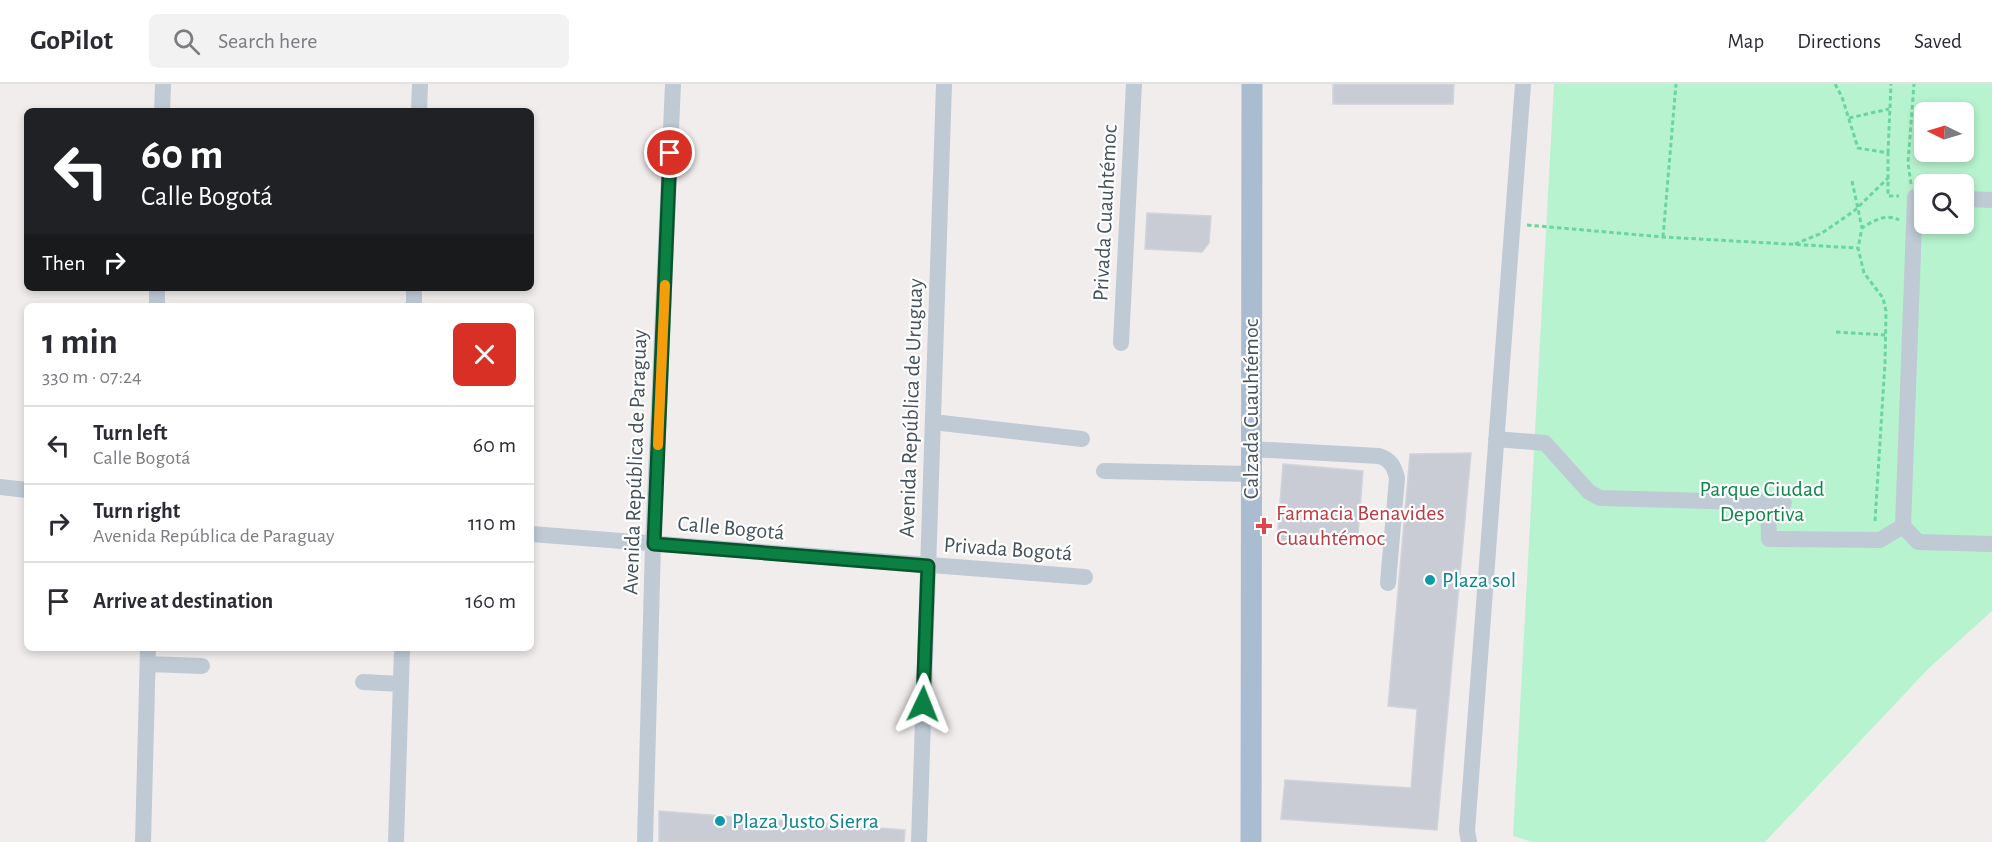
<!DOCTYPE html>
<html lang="en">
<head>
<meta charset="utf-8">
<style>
	body { margin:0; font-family:"Alegreya Sans",sans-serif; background:#f2f2f3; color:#2b2b33; height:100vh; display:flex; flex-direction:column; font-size:22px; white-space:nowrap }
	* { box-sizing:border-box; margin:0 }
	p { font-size:20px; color:#7c7c81 }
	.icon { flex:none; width:33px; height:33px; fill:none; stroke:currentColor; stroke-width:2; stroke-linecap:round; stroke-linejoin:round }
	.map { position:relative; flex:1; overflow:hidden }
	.drawer { position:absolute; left:24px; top:219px; width:510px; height:348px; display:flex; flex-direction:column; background:#fff; border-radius:9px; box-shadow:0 3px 9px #0003 }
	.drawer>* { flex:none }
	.top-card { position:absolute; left:24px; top:24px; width:510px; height:183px; border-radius:9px; box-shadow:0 3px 9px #0003; background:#202124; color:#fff; overflow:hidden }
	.needle { width:39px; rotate:275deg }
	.controls { position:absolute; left:1914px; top:18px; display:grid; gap:12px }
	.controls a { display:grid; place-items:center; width:60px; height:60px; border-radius:9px; background:#fff; box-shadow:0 3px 9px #0003; font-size:30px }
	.pin { position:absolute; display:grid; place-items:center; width:51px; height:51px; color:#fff; margin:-26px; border:3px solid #fff; border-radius:50%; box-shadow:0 2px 6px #0007 }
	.me { position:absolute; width:66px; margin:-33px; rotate:2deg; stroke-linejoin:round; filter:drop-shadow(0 0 4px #0008) }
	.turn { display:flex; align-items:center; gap:21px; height:126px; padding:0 18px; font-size:27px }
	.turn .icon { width:78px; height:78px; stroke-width:2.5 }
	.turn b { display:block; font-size:42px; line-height:51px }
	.then { display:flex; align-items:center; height:57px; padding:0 18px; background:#0003; gap:12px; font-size:22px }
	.round { display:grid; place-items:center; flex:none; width:63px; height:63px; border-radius:9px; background:#f2f2f3 }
	.overview { display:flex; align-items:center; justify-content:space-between; height:102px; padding:0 18px }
	h1 { font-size:36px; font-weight:700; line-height:45px }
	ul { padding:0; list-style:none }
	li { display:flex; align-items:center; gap:18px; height:78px; padding:0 18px; border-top:2px solid #e1e1e2 }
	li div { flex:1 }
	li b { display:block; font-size:22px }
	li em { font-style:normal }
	header { display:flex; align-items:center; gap:36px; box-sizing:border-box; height:84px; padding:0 30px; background:#fff; border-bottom:2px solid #e1e1e2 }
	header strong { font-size:28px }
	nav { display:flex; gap:33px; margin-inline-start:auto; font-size:21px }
	.search { width:420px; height:54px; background:#f2f2f3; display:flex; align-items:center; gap:15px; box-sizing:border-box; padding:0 21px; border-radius:9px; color:#7c7c81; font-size:22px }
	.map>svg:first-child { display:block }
	.green { fill:#b7f3ce; fill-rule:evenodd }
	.building { fill:#c9ccd4; stroke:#d1d4da; stroke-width:1.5 }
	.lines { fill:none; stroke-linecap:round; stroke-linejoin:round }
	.path { stroke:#6bd5a0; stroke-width:3; stroke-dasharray:4.5 3; stroke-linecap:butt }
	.minor { stroke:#bfcad5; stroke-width:16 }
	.major { stroke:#aabdd0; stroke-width:21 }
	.route-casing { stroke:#07532c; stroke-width:15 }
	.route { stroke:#0b8043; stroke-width:10 }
	.slow { stroke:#f59e0b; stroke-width:10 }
	.health-dot { fill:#e0444e; stroke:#fff; stroke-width:2 }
	.culture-dot { fill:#0f9aa8; stroke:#fff; stroke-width:2 }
	.labels { text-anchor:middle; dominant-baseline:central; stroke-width:4.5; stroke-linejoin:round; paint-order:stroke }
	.street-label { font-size:22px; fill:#44515d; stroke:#fff }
	.park-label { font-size:22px; fill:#0d8649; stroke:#fff }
	.health-label { font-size:22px; fill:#be3a42; stroke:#fff; text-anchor:start }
	.culture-label { font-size:22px; fill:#0d838f; stroke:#fff; text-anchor:start }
</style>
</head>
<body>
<header>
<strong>GoPilot</strong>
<div class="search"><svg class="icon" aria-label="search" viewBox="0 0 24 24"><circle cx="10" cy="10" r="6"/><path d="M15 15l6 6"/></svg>Search here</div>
<nav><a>Map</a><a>Directions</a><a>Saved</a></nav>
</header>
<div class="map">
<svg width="1992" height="758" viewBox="0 0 1992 758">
	<rect width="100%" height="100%" fill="#f1eded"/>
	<path class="green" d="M1554 0H1992V527L1929 584 1765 758H1532L1513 752ZM1924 28H1964V68H1924ZM1924 100H1964V140H1924Z"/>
	<path class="building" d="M1333 0H1454L1453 20H1333Z
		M1147 129 1211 132 1209 159 1202 168 1145 165Z
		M1471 369 1437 746 1281 735 1285 696 1411 704 1417 625 1388 622 1410 370Z
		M1283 380 1363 387 1357 463 1277 457Z
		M659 727 905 746 904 758H659Z"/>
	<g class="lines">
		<path class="path" d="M1835 0 1842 13 1858 64 1888 69V112H1899
			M1849 34 1889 25
			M1888 69 1891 0
			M1852 97 1862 144
			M1911 100 1908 79 1914 0
			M1527 141 1663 153 1858 164
			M1663 153 1676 0
			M1795 160 1822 149 1854 127 1888 94
			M1836 248 1885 251
			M1875 437 1885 279 1886 227 1883 214 1864 189 1858 164 1862 144C1873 137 1886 129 1899 136"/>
		<path class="minor" d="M162 27 163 0
			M419 27 420 0
			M1924 114 1915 113 1903 442 1918 458 1992 460
			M1964 115 1992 116
			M157 222V204
			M414 222V204
			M1121 259 1134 0
			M933 338 1082 355
			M1496 355 1545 359 1589 408 1600 414 1784 419
			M1251 365 1379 372C1391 376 1394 382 1397 394L1388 499
			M1104 387 1251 390
			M0 403 27 406
			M1768 419 1769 455 1880 456 1903 442
			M531 450 1085 493
			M148 580 202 582
			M363 598 401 600
			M143 758 148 564
			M396 758 402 564
			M645 758 653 460 673 0
			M919 758 944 0
			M1469 758 1467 747 1523 0"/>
		<path class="major" d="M1251 758 1252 0"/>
	</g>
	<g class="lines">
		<g class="route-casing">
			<path id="route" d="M670 69 654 460 928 482 923 620"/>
		</g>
		<use href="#route" class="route"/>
		<path class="slow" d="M658 361 665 201"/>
	</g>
	<path class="health-dot" d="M1261 433h6v6h6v6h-6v6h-6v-6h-6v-6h6z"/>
	<g class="culture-dot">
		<circle cx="1430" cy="496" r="6"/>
		<circle cx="720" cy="737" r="6"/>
	</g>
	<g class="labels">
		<g class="street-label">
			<text transform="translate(1105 129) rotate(-87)">Privada Cuauhtémoc</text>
			<text transform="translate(911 324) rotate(-88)">Avenida República de Uruguay</text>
			<text transform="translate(1251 325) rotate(-90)">Calzada Cuauhtémoc</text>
			<text transform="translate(635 378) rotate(-88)">Avenida República de Paraguay</text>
			<text transform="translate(731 444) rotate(5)">Calle Bogotá</text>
			<text transform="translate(1008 465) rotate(4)">Privada Bogotá</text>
		</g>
		<g class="park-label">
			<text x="1762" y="405">Parque Ciudad<tspan x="1762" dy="25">Deportiva</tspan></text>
		</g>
		<g class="health-label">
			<text x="1276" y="429">Farmacia Benavides<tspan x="1276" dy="25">Cuauhtémoc</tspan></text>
		</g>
		<g class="culture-label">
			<text x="1442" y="496">Plaza sol</text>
			<text x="732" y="737">Plaza Justo Sierra</text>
		</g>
	</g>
</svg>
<div class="controls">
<a><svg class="needle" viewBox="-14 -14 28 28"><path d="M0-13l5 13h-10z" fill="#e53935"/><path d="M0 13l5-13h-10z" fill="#7c7c81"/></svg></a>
<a><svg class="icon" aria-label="search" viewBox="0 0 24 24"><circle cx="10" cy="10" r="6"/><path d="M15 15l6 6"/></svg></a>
</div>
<div class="pin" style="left:670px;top:69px;background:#d93025"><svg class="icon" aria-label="arrive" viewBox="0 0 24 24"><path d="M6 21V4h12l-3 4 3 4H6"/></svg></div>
<svg class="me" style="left:923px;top:620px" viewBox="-20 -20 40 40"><path d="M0-17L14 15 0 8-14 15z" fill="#0b8043" stroke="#fff" stroke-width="4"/></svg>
<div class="top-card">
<div class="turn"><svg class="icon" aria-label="left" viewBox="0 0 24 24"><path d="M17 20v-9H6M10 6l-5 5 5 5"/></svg><div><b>60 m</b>Calle Bogotá</div></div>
<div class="then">Then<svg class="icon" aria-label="right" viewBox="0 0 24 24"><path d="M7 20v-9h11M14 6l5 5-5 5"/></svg></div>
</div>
<section class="drawer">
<div class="overview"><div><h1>1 min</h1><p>330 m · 07:24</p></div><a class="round" style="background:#d93025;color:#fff"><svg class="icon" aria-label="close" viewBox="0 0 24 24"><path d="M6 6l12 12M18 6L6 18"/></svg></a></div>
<ul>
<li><svg class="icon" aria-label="left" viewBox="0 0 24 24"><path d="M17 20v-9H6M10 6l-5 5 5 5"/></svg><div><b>Turn left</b><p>Calle Bogotá</p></div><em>60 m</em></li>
<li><svg class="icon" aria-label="right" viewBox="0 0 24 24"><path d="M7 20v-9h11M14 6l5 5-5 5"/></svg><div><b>Turn right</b><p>Avenida República de Paraguay</p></div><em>110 m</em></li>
<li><svg class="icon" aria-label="arrive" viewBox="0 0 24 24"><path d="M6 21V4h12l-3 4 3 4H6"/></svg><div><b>Arrive at destination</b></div><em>160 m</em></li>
</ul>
</section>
</div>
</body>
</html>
